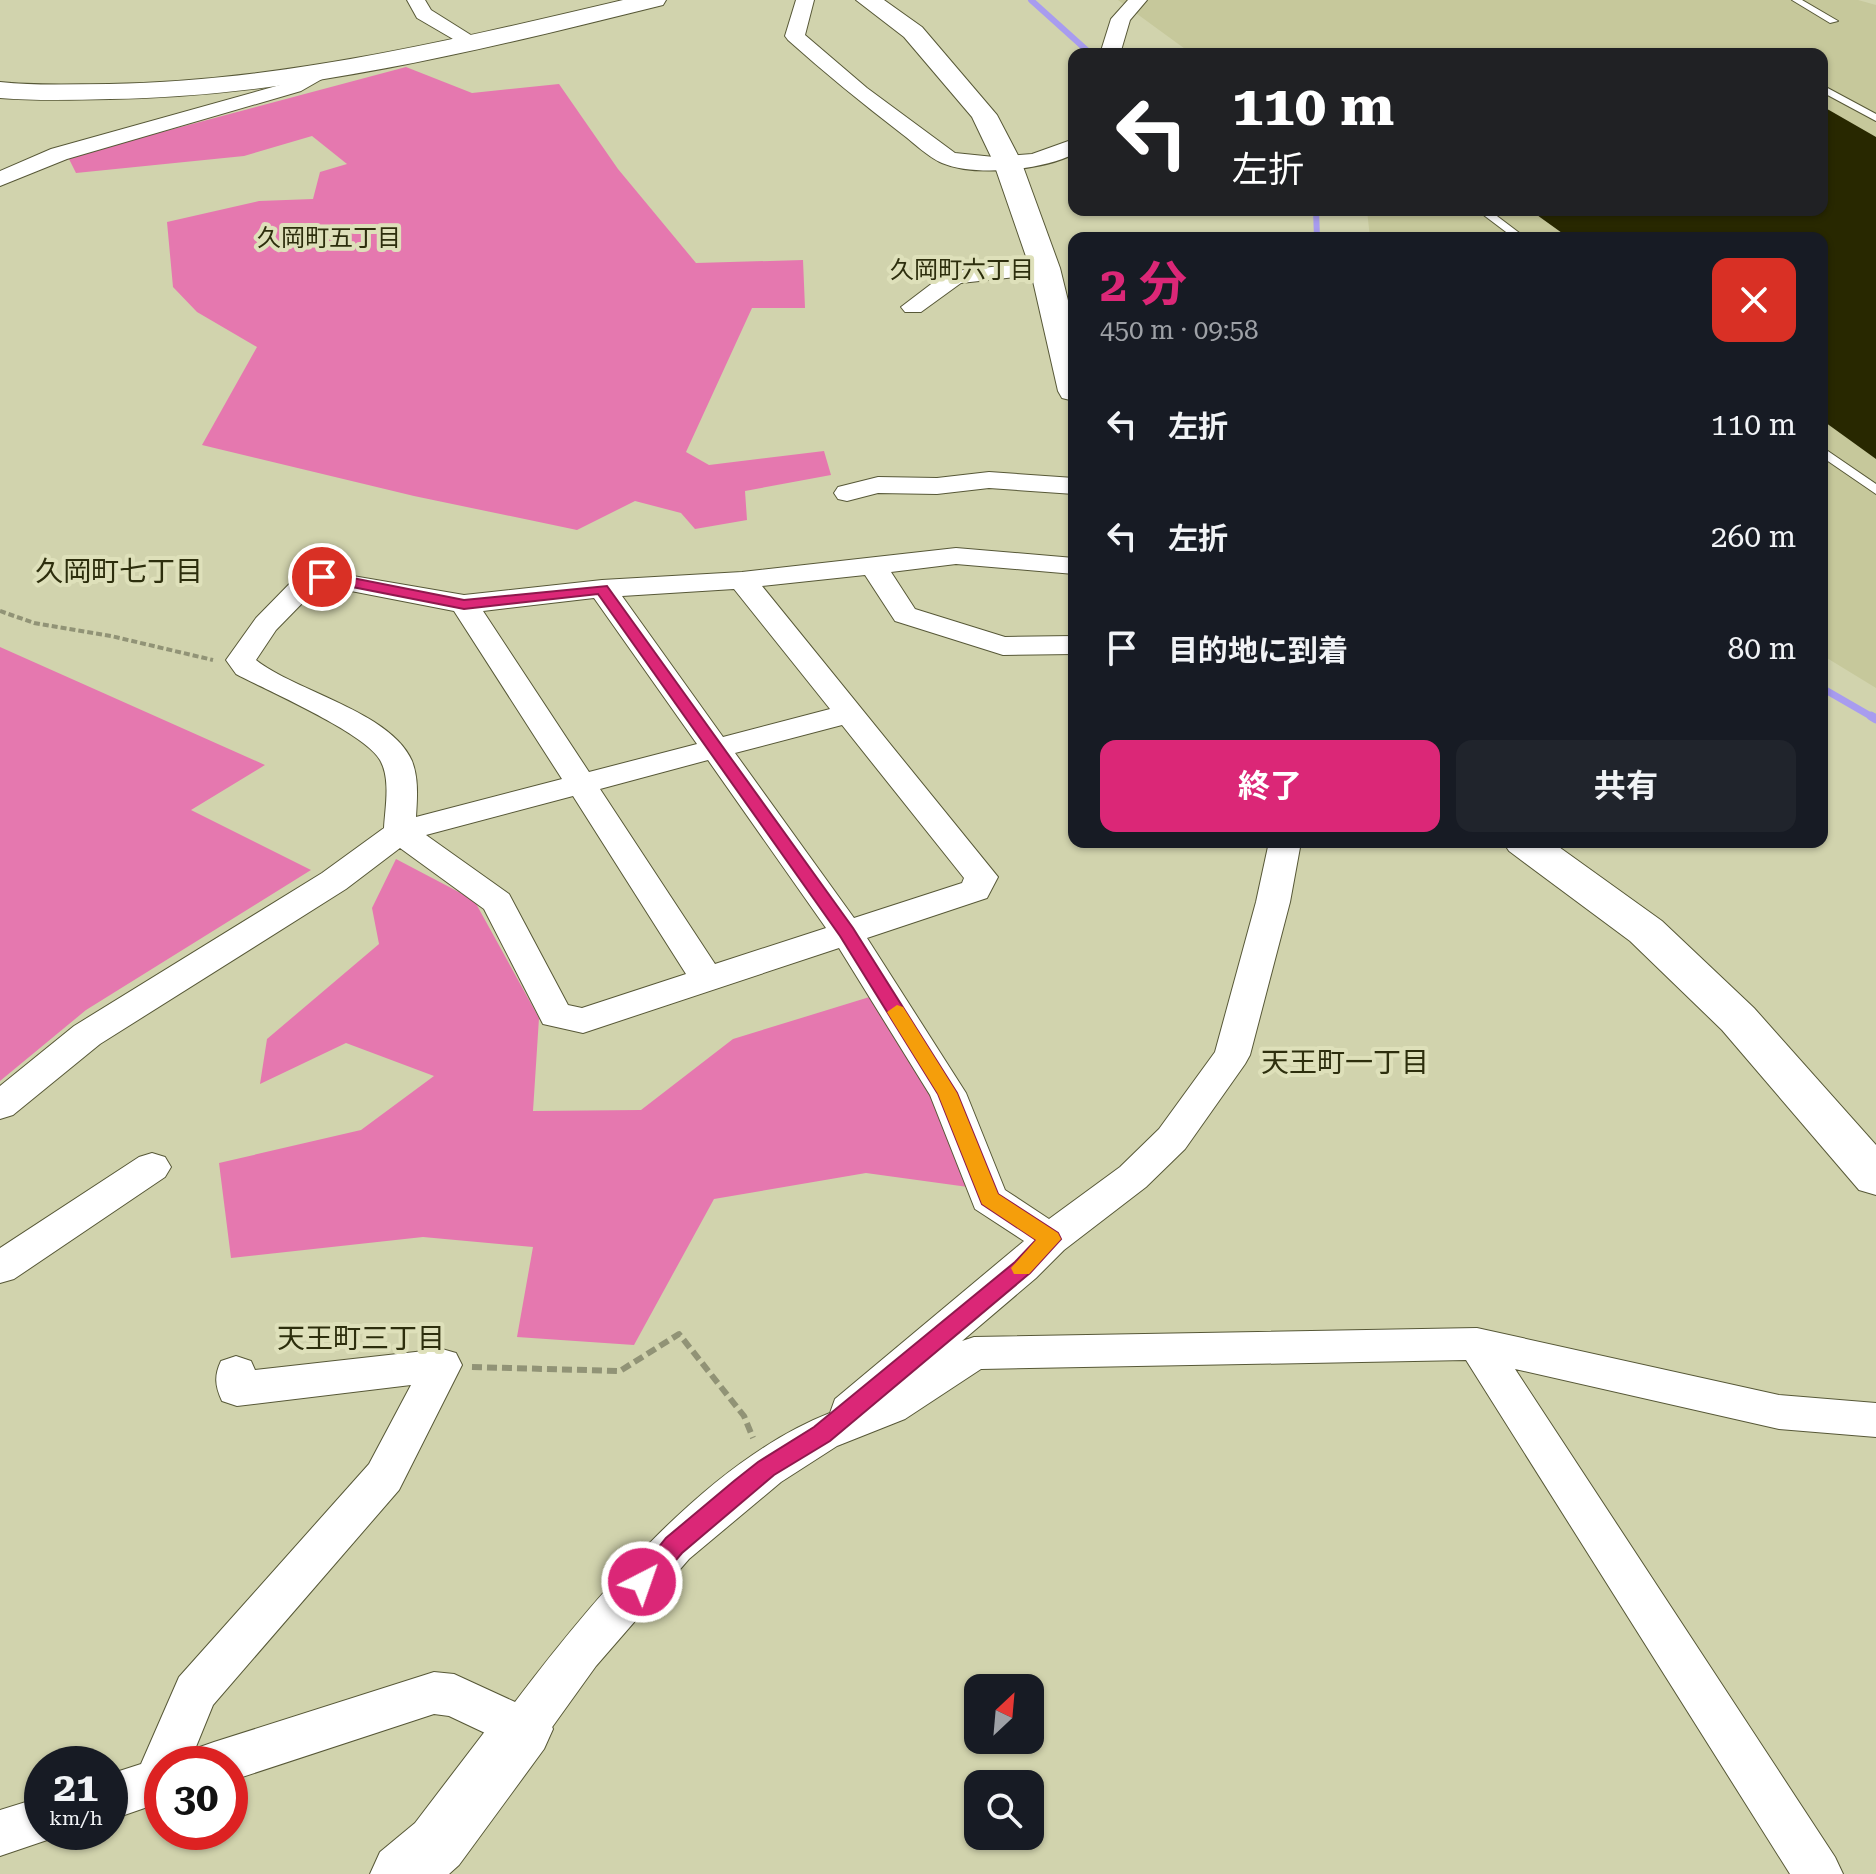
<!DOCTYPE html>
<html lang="ja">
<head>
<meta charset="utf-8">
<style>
	body { margin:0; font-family:"Roboto Serif","Noto Sans JP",serif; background:#20242c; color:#f1f3f6; height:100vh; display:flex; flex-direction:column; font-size:30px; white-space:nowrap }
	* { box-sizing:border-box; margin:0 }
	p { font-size:26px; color:#9ea1a6 }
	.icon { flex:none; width:44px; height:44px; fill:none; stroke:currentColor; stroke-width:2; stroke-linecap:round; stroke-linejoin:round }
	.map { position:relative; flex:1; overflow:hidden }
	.drawer { position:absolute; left:1068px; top:232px; width:760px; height:616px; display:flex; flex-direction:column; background:#171b24; border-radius:16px; box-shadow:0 2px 6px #0004 }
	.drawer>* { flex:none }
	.top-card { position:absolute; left:1068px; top:48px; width:760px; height:168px; border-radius:16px; box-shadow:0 2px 6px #0004; background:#202124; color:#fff; overflow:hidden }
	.needle { width:52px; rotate:26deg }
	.buttons { position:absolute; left:964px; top:1674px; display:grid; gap:16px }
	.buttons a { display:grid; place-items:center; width:80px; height:80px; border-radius:16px; background:#171b24; box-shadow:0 2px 6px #0004; font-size:40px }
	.speed { position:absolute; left:24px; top:1746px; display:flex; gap:16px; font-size:40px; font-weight:700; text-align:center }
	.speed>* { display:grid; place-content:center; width:104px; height:104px; border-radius:50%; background:#171b24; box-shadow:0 2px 6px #0004; line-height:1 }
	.speed small { font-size:20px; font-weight:400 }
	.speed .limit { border:12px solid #d22; background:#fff; color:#111 }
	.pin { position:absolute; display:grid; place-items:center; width:68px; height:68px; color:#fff; margin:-34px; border:4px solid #fff; border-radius:50%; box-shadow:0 2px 8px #0007 }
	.me { position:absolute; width:88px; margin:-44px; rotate:41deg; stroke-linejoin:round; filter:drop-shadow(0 0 6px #0008) }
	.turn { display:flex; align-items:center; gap:28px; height:168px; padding:0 32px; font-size:36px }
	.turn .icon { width:104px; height:104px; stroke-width:2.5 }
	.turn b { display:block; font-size:56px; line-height:68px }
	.round { display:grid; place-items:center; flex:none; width:84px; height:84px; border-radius:16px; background:#20242c }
	.head { display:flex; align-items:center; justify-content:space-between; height:136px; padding:0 32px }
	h1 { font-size:48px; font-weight:700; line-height:60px; color:#db2777 }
	.cta { display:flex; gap:16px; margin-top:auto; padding:16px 32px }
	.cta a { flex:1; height:92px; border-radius:16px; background:#db2777; color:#fff; font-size:32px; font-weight:700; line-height:92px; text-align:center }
	.cta a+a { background:#20242c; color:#f1f3f6 }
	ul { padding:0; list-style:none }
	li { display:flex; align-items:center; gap:24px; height:112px; padding:0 32px }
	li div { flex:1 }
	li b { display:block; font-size:30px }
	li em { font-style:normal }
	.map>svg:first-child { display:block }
	.built { fill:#c6c89b }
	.green { fill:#e578af }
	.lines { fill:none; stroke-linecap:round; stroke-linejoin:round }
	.stream-far2 { stroke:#a89cef; stroke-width:6 }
	.stream-far1 { stroke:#a89cef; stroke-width:7 }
	.stream { stroke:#a89cef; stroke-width:9 }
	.building { fill:#282800 }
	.lane-casing { stroke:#575837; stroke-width:2 }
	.street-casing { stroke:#575837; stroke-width:2 }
	.secondary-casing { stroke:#575837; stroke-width:2 }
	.path-far1 { stroke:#919376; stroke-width:4; stroke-dasharray:6 3; stroke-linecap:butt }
	.path { stroke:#919376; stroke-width:6; stroke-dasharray:10 5; stroke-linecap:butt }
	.lane { fill:#fff; fill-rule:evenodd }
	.street { fill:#fff; fill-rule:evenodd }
	.secondary { fill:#fff; fill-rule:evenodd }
	.route { fill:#db2777; stroke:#8e194d; stroke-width:2 }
	.slow { fill:#f59e0b }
	.labels { text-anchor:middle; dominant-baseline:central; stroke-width:8; stroke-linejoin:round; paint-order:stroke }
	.far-neighbourhood-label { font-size:24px; fill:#2d2e0d; stroke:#dee0ba }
	.neighbourhood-label { font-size:28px; fill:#2d2e0d; stroke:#dee0ba }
</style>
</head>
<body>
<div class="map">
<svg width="1876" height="1874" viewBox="0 0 1876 1874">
	<rect width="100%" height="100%" fill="#d1d3ad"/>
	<path class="built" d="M1118 0H1858L1876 5V688L1822 655V238H1370L1367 210H1822V54H1192Z"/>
	<path class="green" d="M406 67 472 93 559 84 618 169 696 263 803 260 805 308H752L686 452 709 465 824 451 831 475 745 491 747 520 695 529 681 513 635 501 577 530 414 496 202 445 257 347 197 312 173 287 167 222 259 201 313 199 320 172 347 164 312 136 244 156 76 173 68 157Z
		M0 647 265 765 191 810 311 870 86 1010 0 1081Z
		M396 859 474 900 539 1018 533 1111 641 1110 733 1039 876 995 943 1098 968 1187 866 1173 714 1199 634 1345 517 1337 533 1247 423 1237 231 1258 219 1163 361 1130 434 1076 346 1043 260 1084 267 1039 379 944 372 908Z"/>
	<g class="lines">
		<path class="stream-far2" d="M1031 0 1091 54
			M1316 210 1317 238"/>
		<path class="stream-far1" d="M1822 688 1874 718"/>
		<path class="stream" d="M1871 716 1876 719"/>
	</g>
	<path class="building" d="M1822 106 1876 137V459L1822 420V238H1569L1530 210H1822Z"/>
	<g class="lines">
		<g class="lane-casing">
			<path id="lane" d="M1792 0H1802L1838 21 1830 23Z
				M1717 51H1736L1741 54H1712Z
				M1822 85 1876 114V121L1822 92Z
				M1477 210H1489L1526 238H1514Z
				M1822 447 1876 484V494L1822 457Z"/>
		</g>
		<g class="street-casing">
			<path id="street" d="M407 0H425L431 10 482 42 479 46H465L417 18Z
				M796 0H814L805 35 867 88 955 153 994 157 1032 154 1074 139V154C1043 170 975 177 942 163 928 157 914 143 902 134 863 104 825 73 788 40L785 36Z
				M1128 0H1147L1130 20 1120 54H1100L1111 19Z
				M319 69 329 75 301 91 67 159 0 186V171L51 149 287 83Z
				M1045 261 1053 263 1057 268 1053 273 961 283 921 312H905L901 307 947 272Z
				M989 472 1074 478V494L989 488 937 494 878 493 847 501 838 499 834 493 838 487 878 477 937 478Z
				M956 548 1074 558V574L956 564 891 572 915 609 1005 637 1074 636V654L1003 655 895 621 865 575 762 586 998 877 987 898 867 938 966 1093 1005 1190 1049 1219 1120 1167 1159 1129 1215 1052 1256 902 1269 842H1301L1290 902 1250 1055 1245 1064 1185 1149 1146 1187 1064 1250 1036 1278 962 1341 974 1337 1477 1328 1779 1395 1876 1403V1437L1779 1429 1515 1369 1835 1857 1843 1874H1790L1466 1360 981 1369 905 1419 837 1446 781 1482 689 1559 596 1666 540 1744 523 1751 449 1716 434 1714 230 1781V1764H190L197 1748 214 1742 434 1672 454 1674 515 1702C593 1599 707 1461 830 1413L835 1399 1024 1241 975 1209 930 1095 839 948 583 1033 543 1024 484 909 400 848 346 889 100 1044 13 1115 0 1119V1086L74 1026 322 873 384 828C385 808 391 779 380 760 365 733 266 690 236 674L226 660 256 618 302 571 312 569 464 595 602 580 742 572ZM320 585 454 611 562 779 416 817C417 799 419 779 412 761 391 712 295 691 256 660L276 630ZM734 589 830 709 723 737 622 596ZM594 598 697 744 589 772 483 611ZM842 725 964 878 962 883 854 918 735 753ZM708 760 826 928 715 964 600 789ZM573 796 686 974 582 1008 568 1005 509 894 426 835Z
				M152 1153 165 1157 171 1167 165 1177 14 1279 0 1283V1248L139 1157Z
				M442 1349 456 1353 462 1365 399 1490 213 1705 189 1764H162V1802L110 1820V1774L141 1764 179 1677 369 1464 411 1385 237 1406 222 1401C215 1386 214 1376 221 1361L236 1356 251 1361 255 1370Z
				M42 1797V1832H61L59 1836 0 1856V1810Z"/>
		</g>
		<g class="secondary-casing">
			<path id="secondary" d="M623 0H666L663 5C482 50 297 96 110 99 73 100 36 101 0 98V82C36 86 73 84 109 84 284 81 453 40 623 0Z
				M856 0H884L922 27 997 115 1021 161 1060 268 1074 325V401L1062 398 1058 391 1030 268 993 161 972 117 904 37Z
				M1503 842H1552L1662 921 1754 1008 1876 1145V1195L1859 1190 1722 1030 1630 941 1509 851Z
				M523 1701 544 1709 553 1729 544 1749 459 1865 449 1874H370L380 1852 415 1823 502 1709Z"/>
		</g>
		<path class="path-far1" d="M0 611 34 623 111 636 213 660"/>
		<path class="path" d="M472 1367 620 1371 679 1334 744 1416 753 1438"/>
		<use href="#lane" class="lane"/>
		<use href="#street" class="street"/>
		<use href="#secondary" class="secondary"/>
	</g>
	<path class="route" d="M322 572 464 600 607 586 853 928 957 1093 998 1194 1058 1233 1061 1239 1030 1273 830 1441 774 1475 682 1553 651 1589 642 1592 634 1589 631 1582 666 1538 734 1481 758 1462 814 1427 1015 1262 1036 1240 982 1204 938 1094 840 936 598 594 464 609 317 580 315 577Z"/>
	<path class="slow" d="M897 1005 903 1007 957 1093 998 1194 1058 1233 1061 1239 1029 1274H1014L1011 1268 1036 1240 982 1204 938 1094 887 1012Z"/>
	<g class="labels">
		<g class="far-neighbourhood-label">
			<text x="329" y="238">久岡町五丁目</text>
			<text x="962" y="270">久岡町六丁目</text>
		</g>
		<g class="neighbourhood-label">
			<text x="119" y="571">久岡町七丁目</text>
			<text x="1345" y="1062">天王町一丁目</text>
			<text x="361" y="1338">天王町三丁目</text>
		</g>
	</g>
</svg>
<div class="buttons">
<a><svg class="needle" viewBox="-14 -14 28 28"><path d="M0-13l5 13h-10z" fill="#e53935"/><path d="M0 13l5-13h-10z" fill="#9ea1a6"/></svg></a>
<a><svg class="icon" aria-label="search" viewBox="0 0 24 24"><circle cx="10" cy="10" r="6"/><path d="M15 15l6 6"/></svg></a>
</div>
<div class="speed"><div>21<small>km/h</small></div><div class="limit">30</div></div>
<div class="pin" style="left:322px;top:577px;background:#d93025"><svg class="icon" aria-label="arrive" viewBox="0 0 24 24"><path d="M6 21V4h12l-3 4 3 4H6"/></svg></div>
<svg class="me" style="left:642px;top:1582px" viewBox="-20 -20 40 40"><circle r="17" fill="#db2777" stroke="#fff" stroke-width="3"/><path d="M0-11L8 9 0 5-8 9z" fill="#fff"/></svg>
<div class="top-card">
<div class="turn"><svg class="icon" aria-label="left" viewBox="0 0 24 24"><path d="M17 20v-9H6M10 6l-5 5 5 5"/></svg><div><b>110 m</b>左折</div></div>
</div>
<section class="drawer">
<div class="head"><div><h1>2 分</h1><p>450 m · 09:58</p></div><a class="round" style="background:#d93025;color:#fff"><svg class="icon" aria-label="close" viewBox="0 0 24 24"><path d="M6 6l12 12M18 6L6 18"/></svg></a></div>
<ul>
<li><svg class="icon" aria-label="left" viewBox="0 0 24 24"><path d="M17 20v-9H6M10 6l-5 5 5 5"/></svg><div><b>左折</b></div><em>110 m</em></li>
<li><svg class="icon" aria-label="left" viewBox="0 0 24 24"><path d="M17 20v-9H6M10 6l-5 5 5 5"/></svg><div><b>左折</b></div><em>260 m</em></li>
<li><svg class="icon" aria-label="arrive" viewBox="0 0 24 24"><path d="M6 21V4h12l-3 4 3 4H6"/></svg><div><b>目的地に到着</b></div><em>80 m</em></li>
</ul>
<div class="cta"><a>終了</a><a>共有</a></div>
</section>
</div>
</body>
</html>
